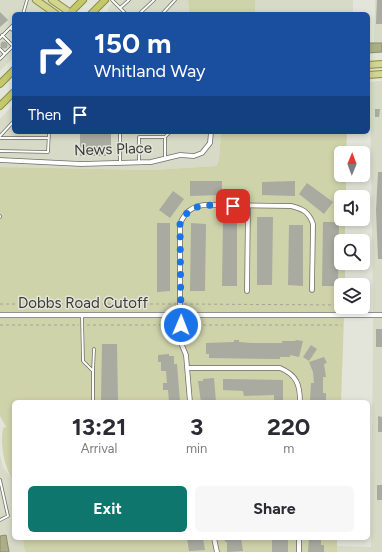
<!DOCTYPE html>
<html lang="en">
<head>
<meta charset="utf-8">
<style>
	body { margin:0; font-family:Figtree,sans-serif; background:#f7f7f7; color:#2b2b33; height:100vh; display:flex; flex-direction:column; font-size:15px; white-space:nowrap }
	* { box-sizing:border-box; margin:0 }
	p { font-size:13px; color:#7c7c81 }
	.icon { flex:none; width:22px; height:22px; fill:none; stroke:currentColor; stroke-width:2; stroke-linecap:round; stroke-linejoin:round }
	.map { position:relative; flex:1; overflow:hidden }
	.details { position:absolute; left:12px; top:400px; width:358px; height:140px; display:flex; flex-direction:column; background:#fff; border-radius:6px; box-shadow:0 2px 6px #0003 }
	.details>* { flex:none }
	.banner { position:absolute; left:12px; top:12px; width:358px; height:122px; border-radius:6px; box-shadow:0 2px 6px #0003; background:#1a4fa0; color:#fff; overflow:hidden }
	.needle { width:26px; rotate:1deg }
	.buttons { position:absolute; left:334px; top:146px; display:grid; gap:8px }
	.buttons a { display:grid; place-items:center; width:36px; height:36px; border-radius:6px; background:#fff; box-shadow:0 2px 6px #0003; font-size:20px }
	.pin { position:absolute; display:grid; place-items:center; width:34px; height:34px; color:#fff; margin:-17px; border-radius:8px; box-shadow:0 2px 6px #0006 }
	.me { position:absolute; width:44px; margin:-22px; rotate:1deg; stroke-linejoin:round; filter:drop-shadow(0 0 3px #0008) }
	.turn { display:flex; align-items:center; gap:14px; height:84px; padding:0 16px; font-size:18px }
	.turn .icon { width:52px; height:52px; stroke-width:2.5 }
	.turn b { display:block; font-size:28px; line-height:34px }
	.then { display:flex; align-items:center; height:38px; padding:0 16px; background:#0003; gap:8px; font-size:15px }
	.eta { display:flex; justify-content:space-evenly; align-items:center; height:68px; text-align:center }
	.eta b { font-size:24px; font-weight:700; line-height:28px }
	.action { display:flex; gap:8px; margin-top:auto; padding:8px 16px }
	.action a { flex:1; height:46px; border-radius:6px; background:#0f766e; color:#fff; font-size:16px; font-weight:700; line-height:46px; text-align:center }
	.action a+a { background:#f7f7f7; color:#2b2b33 }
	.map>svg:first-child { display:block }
	.built { fill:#d8dac8 }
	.green { fill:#cfd3aa }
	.water { fill:#acaf86; stroke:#8a8c6e }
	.building { fill:#a9aaa0 }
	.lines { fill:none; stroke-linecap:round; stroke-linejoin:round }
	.service-casing { stroke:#6d6e65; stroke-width:3.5 }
	.minor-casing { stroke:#6d6e65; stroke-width:5.5 }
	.tertiary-casing { stroke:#6d6e65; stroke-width:6 }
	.primary-casing { stroke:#8b8e40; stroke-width:8 }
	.trunk-casing { stroke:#8b8e40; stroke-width:8 }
	.path { stroke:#a2a39a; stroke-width:1; stroke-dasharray:3 3; stroke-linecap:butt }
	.service { stroke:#fff; stroke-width:2 }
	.minor { stroke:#fff; stroke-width:4 }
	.tertiary { stroke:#fff; stroke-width:4.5 }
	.primary { stroke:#d3d690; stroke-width:6 }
	.trunk { stroke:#c4c86b; stroke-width:6 }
	.route { stroke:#1a73e8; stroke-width:7; stroke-dasharray:0 12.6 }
	.labels { text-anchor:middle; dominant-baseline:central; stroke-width:3; stroke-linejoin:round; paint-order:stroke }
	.street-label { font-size:15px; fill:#3a3b36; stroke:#e4e5da }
</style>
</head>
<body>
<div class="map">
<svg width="382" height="552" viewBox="0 0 382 552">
	<rect width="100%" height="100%" fill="#e4e5da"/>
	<path class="built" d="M0 0H47L59 11 56 14H14V57L0 71Z
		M115 0H188L189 14H107L109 7Z
		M255 0H353V14H255Z
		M375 0H382V43H374Z
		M382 81V312H373L370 82Z
		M14 104V132H221L219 160 216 166 152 170 0 167V119Z
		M373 318H382V552H337V546L371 547Z
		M0 456 3 467 14 482V538H23L24 548 26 552H9L6 536H0Z"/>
	<path class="green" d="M188 0H255V14H189Z
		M221 132H347L346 153H341V175H346V197H341V219H345V241H341V263H345V285H341V307H344V312H0V167L152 170 216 166 219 160Z
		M0 318H344L341 402H14V482C4 467 0 445 3 428L6 427 0 416Z
		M23 538H337V552H26L24 548Z"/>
	<path class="water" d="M368 43H382V52L368 53Z
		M6 535 9 552H0V536Z"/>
	<path class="building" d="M377 0H382V24H376Z
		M0 12 8 20 0 27Z
		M0.5 45a3.5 3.5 0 1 1 7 0a3.5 3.5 0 1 1-7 0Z
		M375 109H380L379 117H375Z
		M80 132H111V148H106V156H80Z
		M378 172H382V259H378L376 210Z
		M190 181H222V195L190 196Z
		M295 181V196L262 195V182Z
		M307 183 333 202 324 214 299 194Z
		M173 191 184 199 170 218 159 210Z
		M237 217V286H222L223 218Z
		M257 217H273L272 285H257Z
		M323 222H339L338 286H322Z
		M157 223H170V291L157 292Z
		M191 223 206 224 205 291H190Z
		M289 225H303V286L288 285Z
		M376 329H382V347H376Z
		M234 340H239V342L252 343H282V341H295L296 340 303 341 299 357 290 355V357H280V359L209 358V354H206V343L234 342Z
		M102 344H117L118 402H101Z
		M311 345 317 349 309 361 303 357Z
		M169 354V356H174V364H177L180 402H169L168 390H163V383H167L166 371H161V362H158V355Z
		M324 357 327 363 324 364 326 377H323V393H326V400H310L311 383H314L313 372 309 362Z
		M214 378 216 402H201L198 381H203V379Z
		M223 379 283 380V402H274V395L244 396 243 391 223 390Z
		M378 416 382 417V432H378Z
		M377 485H382V500H377Z
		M187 538H203L205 550 189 551Z
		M225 538H241L243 551 227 552V542H225Z
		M309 538H321V545H324V552H308Z
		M272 540H288V552H272Z"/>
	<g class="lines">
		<g class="service-casing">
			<path id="service" d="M112 0 126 14
				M120 8 129 0
				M23 14 27 0
				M139 14 154 0
				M162 14 175 0
				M10 28 14 31
				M2 35 13 46
				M0 38 14 24
				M0 49 5 54
				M0 59 14 45
				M0 136 14 121
				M165 137 170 132
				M0 138H49
				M0 151 48 152 49 132
				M120 163V132
				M139 163V137H165V158
				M0 216V217
				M82 316 83 361 93 371V402
				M93 371 94 349
				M0 480 8 516 0 520"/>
		</g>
		<g class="minor-casing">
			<path id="minor" d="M0 160 81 164 151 162 180 155 194 156 202 153 210 143 211 132
				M247 291 248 206
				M188 368H280C297 375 300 385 300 402
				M190 402 186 355 181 343 180 336V224C185 212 191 207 204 205L291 206C303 209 309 212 313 224L312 290
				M214 538 217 552
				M299 552V538"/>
		</g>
		<g class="tertiary-casing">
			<path id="tertiary" d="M0 315H382"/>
		</g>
		<g class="primary-casing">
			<path id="primary" d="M36 0 56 14
				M52 0 72 14
				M368 65 382 64
				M368 75 382 74"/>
		</g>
		<g class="trunk-casing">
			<path id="trunk" d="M70 13 83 0
				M91 14 105 0
				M0 84 14 70
				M0 106 14 92"/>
		</g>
		<path class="path" d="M0 304H176
			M184 304 341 305
			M0 325H79
			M87 325H175
			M185 325H342"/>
		<use href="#service" class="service"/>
		<use href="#minor" class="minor"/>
		<use href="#tertiary" class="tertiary"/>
		<use href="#primary" class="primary"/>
		<use href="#trunk" class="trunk"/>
	</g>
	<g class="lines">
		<path class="route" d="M181 325 180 224C190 200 211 206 233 206"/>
	</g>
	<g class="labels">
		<g class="street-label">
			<text transform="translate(113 149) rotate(-2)">News Place</text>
			<text x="83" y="303">Dobbs Road Cutoff</text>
		</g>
	</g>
</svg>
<div class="buttons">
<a><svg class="needle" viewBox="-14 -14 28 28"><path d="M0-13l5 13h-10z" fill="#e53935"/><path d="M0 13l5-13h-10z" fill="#7c7c81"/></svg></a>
<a><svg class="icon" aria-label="sound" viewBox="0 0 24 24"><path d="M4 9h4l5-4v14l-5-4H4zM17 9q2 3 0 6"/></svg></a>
<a><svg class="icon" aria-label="search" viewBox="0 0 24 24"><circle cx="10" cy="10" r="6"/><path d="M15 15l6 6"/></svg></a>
<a><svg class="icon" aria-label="layers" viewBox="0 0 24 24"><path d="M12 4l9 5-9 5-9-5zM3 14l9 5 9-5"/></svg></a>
</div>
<div class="pin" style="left:233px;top:206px;background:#d93025"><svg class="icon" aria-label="arrive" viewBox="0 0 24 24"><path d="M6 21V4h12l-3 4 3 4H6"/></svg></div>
<svg class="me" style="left:181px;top:325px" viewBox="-20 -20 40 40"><circle r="17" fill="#1a73e8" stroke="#fff" stroke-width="3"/><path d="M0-11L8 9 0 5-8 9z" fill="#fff"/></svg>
<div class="banner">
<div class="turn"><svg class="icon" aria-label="right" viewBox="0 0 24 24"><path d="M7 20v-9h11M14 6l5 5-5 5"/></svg><div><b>150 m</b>Whitland Way</div></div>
<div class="then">Then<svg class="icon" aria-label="arrive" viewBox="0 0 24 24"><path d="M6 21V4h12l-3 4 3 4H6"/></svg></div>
</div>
<section class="details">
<div class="eta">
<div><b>13:21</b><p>Arrival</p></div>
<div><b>3</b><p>min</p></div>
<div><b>220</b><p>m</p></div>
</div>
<div class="action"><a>Exit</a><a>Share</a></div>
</section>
</div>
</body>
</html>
